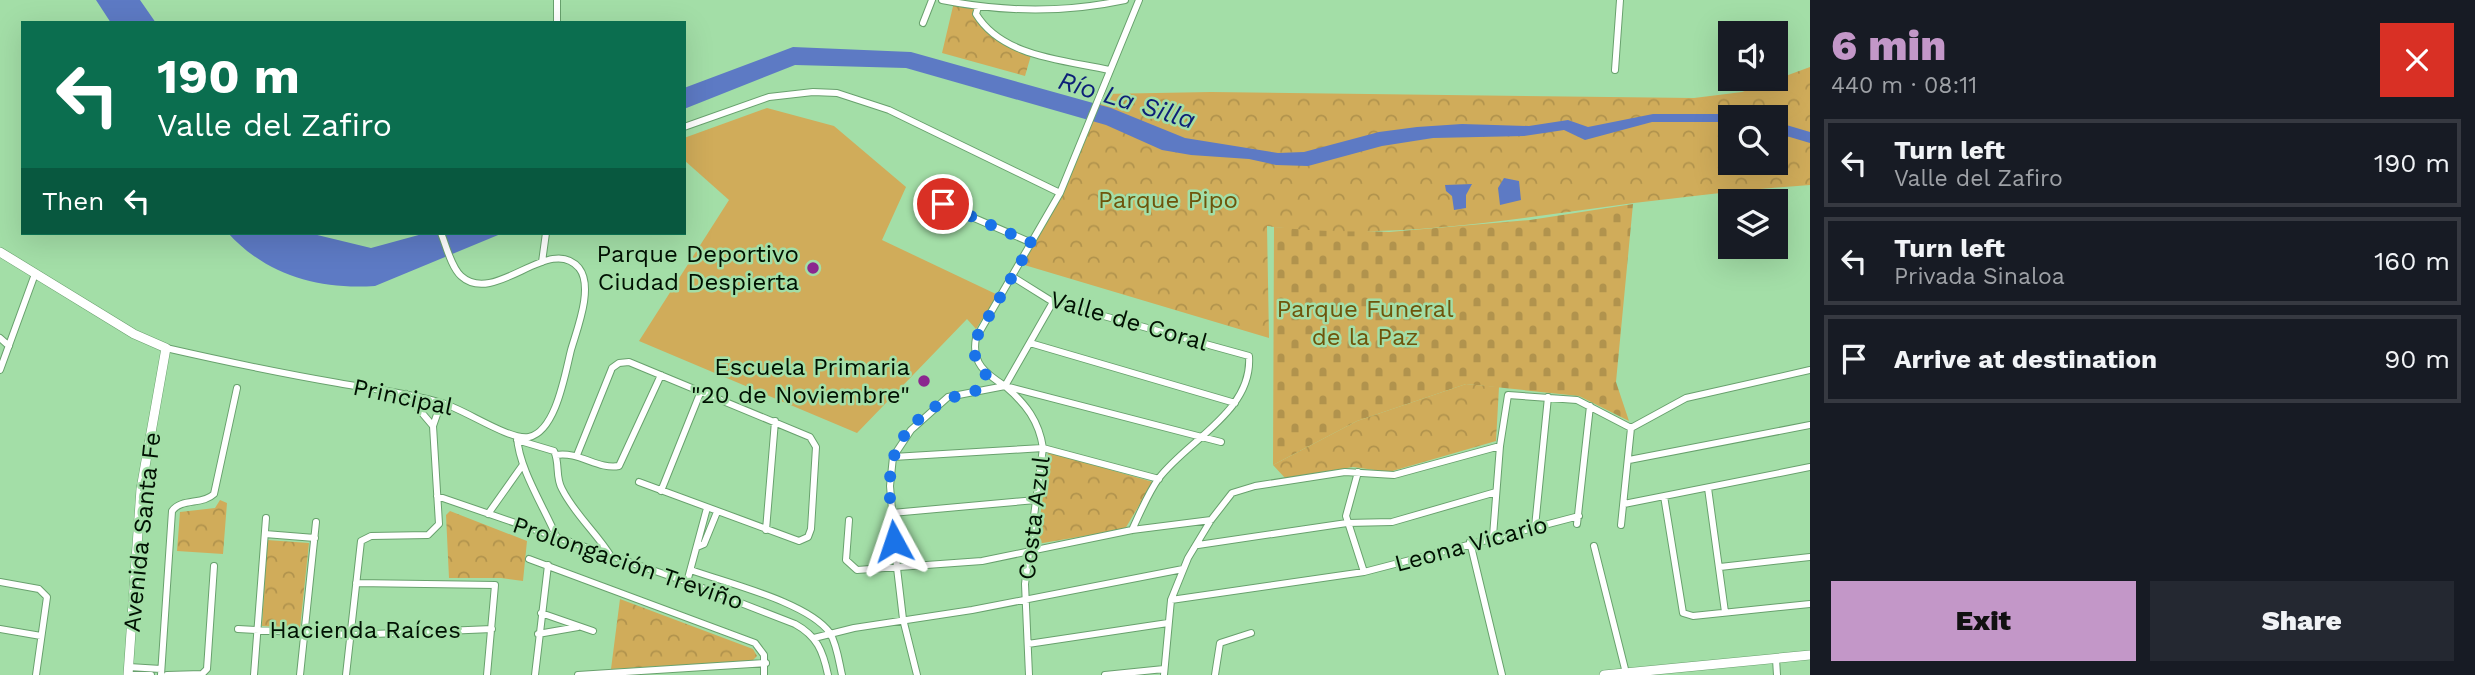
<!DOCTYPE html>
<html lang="en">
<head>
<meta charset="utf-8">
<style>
	body { margin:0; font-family:"Work Sans",sans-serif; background:#242831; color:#f1f3f6; height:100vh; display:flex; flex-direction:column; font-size:26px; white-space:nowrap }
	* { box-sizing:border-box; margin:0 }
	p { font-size:23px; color:#9ea1a6 }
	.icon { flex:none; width:38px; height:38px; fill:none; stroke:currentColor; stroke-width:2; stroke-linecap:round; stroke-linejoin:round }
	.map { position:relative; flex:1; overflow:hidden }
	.sheet { display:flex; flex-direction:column; background:#171b24; width:665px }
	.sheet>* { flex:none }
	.banner { position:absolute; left:21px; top:21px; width:665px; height:214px; border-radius:0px; box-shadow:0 7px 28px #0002; background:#0b6e4f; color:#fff; overflow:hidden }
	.fabs { position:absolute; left:1718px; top:21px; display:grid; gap:14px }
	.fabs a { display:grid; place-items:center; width:70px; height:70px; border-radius:0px; background:#171b24; box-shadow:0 7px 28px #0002; font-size:35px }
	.pin { position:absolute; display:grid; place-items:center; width:60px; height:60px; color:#fff; margin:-30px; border:4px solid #fff; border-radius:50%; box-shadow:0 2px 7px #0007 }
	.me { position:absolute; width:77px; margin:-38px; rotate:355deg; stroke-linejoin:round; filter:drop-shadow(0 0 5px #0008) }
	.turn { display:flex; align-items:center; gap:24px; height:147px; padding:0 21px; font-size:32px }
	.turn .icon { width:91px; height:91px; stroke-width:2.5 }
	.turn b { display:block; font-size:49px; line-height:60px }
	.then { display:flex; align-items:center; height:66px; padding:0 21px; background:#0003; gap:14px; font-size:26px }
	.round { display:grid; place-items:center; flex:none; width:74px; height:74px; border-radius:0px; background:#242831 }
	.headline { display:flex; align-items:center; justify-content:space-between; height:119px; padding:0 21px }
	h1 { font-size:42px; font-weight:800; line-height:52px; color:#c397c8 }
	.primary-button { display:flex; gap:14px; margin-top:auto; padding:14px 21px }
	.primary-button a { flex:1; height:80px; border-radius:0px; background:#c397c8; color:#111; font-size:28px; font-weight:800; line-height:80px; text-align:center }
	.primary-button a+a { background:#242831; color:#f1f3f6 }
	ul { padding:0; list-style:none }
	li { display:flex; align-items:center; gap:21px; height:88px; margin:0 14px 10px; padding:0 7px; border:4px solid #363941; border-radius:0px }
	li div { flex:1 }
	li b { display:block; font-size:26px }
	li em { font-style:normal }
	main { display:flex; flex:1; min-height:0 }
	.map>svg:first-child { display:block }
	.cemetery { fill:url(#cemetery-stones) }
	.park { fill:url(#park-crowns); fill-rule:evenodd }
	.pitch { fill:#d0ac5a }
	.water { fill:#5d7ac4 }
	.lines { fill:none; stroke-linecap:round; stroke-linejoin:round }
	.street-casing { stroke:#68a16d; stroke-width:8 }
	.secondary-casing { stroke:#68a16d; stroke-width:10 }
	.street { stroke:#fff; stroke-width:6 }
	.secondary { stroke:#fff; stroke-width:9 }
	.route { stroke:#1a73e8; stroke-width:12; stroke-dasharray:0 21.6 }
	.poi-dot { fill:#8b278f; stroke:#a3dea7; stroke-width:2.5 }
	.labels { text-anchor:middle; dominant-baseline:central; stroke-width:5; stroke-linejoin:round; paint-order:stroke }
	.park-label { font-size:24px; fill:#6e540b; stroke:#a3dea7 }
	.poi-label { font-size:24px; fill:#001102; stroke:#a3dea7; text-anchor:end }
	.street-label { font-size:24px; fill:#001102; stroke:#a3dea7 }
	.water-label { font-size:26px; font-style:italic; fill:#0c1f77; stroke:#a3dea7 }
</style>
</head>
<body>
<main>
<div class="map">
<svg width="1810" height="675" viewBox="0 0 1810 675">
	<defs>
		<pattern id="cemetery-stones" width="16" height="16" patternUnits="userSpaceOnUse" patternTransform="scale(1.75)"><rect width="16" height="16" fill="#d0ac5a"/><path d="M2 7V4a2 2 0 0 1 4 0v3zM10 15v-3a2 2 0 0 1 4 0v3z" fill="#b1934d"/></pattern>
		<pattern id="park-crowns" width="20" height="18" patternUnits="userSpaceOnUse" patternTransform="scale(1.75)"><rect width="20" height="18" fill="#d0ac5a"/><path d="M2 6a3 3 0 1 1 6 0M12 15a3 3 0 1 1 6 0" fill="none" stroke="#b1934d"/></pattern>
	</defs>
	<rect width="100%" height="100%" fill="#a3dea7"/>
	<path class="cemetery" d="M1633 204 1616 382 1629 421 1579 396 1466 384 1357 421 1273 465 1274 227 1389 232 1530 220Z"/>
	<path class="park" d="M954 2 978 7 976 14 1000 40 1032 52 1025 76 942 53Z
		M1810 67V185C1751 189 1693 196 1634 203 1512 219 1391 242 1267 226L1269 338 1021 264 1064 184 1100 94 1211 92 1694 98 1742 92ZM1731 117H1776V163H1731Z
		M1466 384 1499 387 1496 441 1389 472 1353 467 1285 478 1273 465 1357 421Z
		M1048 452 1153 482 1125 529 1037 544Z
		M220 500 227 503 223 554 177 551 180 512 215 508Z
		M450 511 527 541 523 581 501 578H449L446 515Z
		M267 540 309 543 300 628 262 626Z
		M620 599 753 649 757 656 752 661 611 669Z"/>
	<path class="pitch" d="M767 108 834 126 906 187 882 240 998 295 976 329 967 319 857 433 639 341 729 200 684 160V138Z"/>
	<path class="water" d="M96 0H140L156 23H111Z
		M793 47 911 52 1111 108 1185 138 1278 153 1304 152 1379 132 1417 127 1462 124 1529 126 1568 120 1588 127 1653 114H1748L1763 117H1731V122H1652L1585 140 1564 130 1524 136 1433 138 1382 146 1308 166 1276 165 1249 159 1191 155 1162 150 1106 125 906 68 795 65 684 109V88Z
		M1776 122 1810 132V143L1776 133Z
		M1504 178 1519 181 1521 200 1500 205 1498 188Z
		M1472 184 1466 195V208L1454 210 1452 196 1446 191 1445 185Z
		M228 233H309L371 248 426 233H503L375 286C319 290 266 275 228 233Z"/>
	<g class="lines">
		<g class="street-casing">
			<path id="street" d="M557 0V23
				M942 0C1002 12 1065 13 1125 0
				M1139 0 1060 193 976 338C971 363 986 374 1005 386L1221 442
				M978 7 976 14C1002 57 1064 60 1109 70
				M923 23 932 0
				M1615 70 1620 0
				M684 127 769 97 813 92 837 93 889 110 1060 193
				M921 195 1032 243
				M542 262 546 233
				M1013 277 1053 302 1249 356C1253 411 1188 440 1159 478 1148 493 1140 513 1132 530
				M0 338 9 346
				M1030 343 1235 403
				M166 348C223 361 280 373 338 383 372 389 408 393 442 403 464 409 510 441 529 437 556 431 565 374 571 350 577 329 594 287 579 268 550 233 495 307 461 276 451 267 446 245 441 233
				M0 370 35 274
				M406 394 433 426
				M1631 428 1686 398 1810 370
				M517 437C519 469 544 507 557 538
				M517 440 554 451C560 463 555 477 562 489 575 515 597 533 612 558
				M556 455C579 451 598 470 619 466L661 375
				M577 455 612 368 619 363 629 362 810 437 816 447 811 529 808 537 799 541 639 482
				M893 457 1043 448 1159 479
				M1629 460 1810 425
				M1358 472 1346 516 1364 572
				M1708 488 1725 612
				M661 491 701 391
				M437 496 687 582 795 624C817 636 823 651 828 675
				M1664 496 1683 613 1693 616 1810 604
				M1624 504 1810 467
				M892 513 1036 500
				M488 514 522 466
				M849 520 846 560 857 570 982 561 1132 530 1211 520
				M1577 524 1590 406
				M1621 525 1631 428
				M1535 527 1548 397
				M766 530 775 421
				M265 534 315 538
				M1493 536 1500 446 1508 395 1577 400 1631 428
				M1470 542 1502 675
				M1198 545 1347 523 1392 522 1496 492
				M1594 546 1626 673
				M697 547 704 544 717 512
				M529 559 755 643 764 655V675
				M1720 567 1810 557
				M691 570C726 583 808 602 830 633 837 645 839 662 842 675
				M0 582 39 589 47 597 36 675
				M687 582 707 508
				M356 583 495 585 487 675
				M1171 600 1364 572 1579 516
				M541 613 593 631
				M0 629 41 636
				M238 629 350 635 492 629
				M538 634 578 627
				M814 638 854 628 972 610 1183 569
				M1028 644 1168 623
				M1776 659 1777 675
				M129 667 161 669
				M128 675H151
				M161 675 172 511C181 498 203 505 214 494L237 388
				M167 675 202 674 207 669 214 566
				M254 675 266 518
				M300 675 316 522
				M346 675 361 541 371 536 428 535 439 524 433 426 441 403
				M535 675 548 565
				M578 675 766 663
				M917 675 903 619 897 568 890 486 893 457 911 430 948 397 1005 386
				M1029 675 1025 584 1043 448C1039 421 1026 404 1005 386L1053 302
				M1105 675 1164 669
				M1164 675 1171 600 1188 558 1211 520 1232 493 1255 486 1345 472 1394 475 1500 446
				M1215 675 1220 643 1251 633"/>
		</g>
		<g class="secondary-casing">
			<path id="secondary" d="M0 252 134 334 166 348 141 489 128 675
				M1604 675 1810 655"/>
		</g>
		<use href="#street" class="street"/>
		<use href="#secondary" class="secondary"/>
	</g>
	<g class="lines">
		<path class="route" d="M894 541C892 515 886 486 893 460 902 423 945 394 980 390L986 375 975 356 976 338 1032 243 943 204"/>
	</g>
	<g class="poi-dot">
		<circle cx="813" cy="268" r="7"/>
		<circle cx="924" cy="381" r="7"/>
	</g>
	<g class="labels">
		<g class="park-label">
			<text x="1168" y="200">Parque Pipo</text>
			<text x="1365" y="309">Parque Funeral<tspan x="1365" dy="28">de la Paz</tspan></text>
		</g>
		<g class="poi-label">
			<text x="799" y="254">Parque Deportivo<tspan x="799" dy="28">Ciudad Despierta</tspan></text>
			<text x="910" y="367">Escuela Primaria<tspan x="910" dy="28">"20 de Noviembre"</tspan></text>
		</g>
		<g class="street-label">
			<text transform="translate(1129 321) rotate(16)">Valle de Coral</text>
			<text transform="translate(403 397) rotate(12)">Principal</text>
			<text transform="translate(1034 518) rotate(-83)">Costa Azul</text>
			<text transform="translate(142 532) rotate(-84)">Avenida Santa Fe</text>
			<text transform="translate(1471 544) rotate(-15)">Leona Vicario</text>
			<text transform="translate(628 563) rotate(19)">Prolongación Treviño</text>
			<text x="365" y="630">Hacienda Raíces</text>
		</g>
		<g class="water-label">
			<text transform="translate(1127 100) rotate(17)">Río La Silla</text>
		</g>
	</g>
</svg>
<div class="fabs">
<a><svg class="icon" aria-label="sound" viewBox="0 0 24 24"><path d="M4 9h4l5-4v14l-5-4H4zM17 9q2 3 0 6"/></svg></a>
<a><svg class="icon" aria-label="search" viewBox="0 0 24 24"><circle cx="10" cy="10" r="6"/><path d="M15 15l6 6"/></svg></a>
<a><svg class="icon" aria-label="layers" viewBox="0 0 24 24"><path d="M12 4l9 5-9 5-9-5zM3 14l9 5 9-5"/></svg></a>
</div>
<div class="pin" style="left:943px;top:204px;background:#d93025"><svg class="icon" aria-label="arrive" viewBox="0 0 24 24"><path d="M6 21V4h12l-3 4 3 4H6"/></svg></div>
<svg class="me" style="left:894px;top:541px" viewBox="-20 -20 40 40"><path d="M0-17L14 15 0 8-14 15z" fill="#1a73e8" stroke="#fff" stroke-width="4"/></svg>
<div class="banner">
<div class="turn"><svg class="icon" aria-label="left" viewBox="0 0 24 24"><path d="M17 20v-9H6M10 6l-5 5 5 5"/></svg><div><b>190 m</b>Valle del Zafiro</div></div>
<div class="then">Then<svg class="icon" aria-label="left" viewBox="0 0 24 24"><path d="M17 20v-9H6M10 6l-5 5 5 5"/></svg></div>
</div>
</div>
<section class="sheet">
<div class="headline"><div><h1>6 min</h1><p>440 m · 08:11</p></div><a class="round" style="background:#d93025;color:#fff"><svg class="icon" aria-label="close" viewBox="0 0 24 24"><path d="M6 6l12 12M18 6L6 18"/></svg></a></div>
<ul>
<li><svg class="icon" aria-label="left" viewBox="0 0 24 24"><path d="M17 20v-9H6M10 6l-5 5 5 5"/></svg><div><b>Turn left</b><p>Valle del Zafiro</p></div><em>190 m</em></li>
<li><svg class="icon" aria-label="left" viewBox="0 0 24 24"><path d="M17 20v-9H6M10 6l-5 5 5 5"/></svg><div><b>Turn left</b><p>Privada Sinaloa</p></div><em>160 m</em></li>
<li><svg class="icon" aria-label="arrive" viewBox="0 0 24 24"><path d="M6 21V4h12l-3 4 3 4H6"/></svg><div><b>Arrive at destination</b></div><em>90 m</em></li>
</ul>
<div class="primary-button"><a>Exit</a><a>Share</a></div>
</section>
</main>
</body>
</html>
